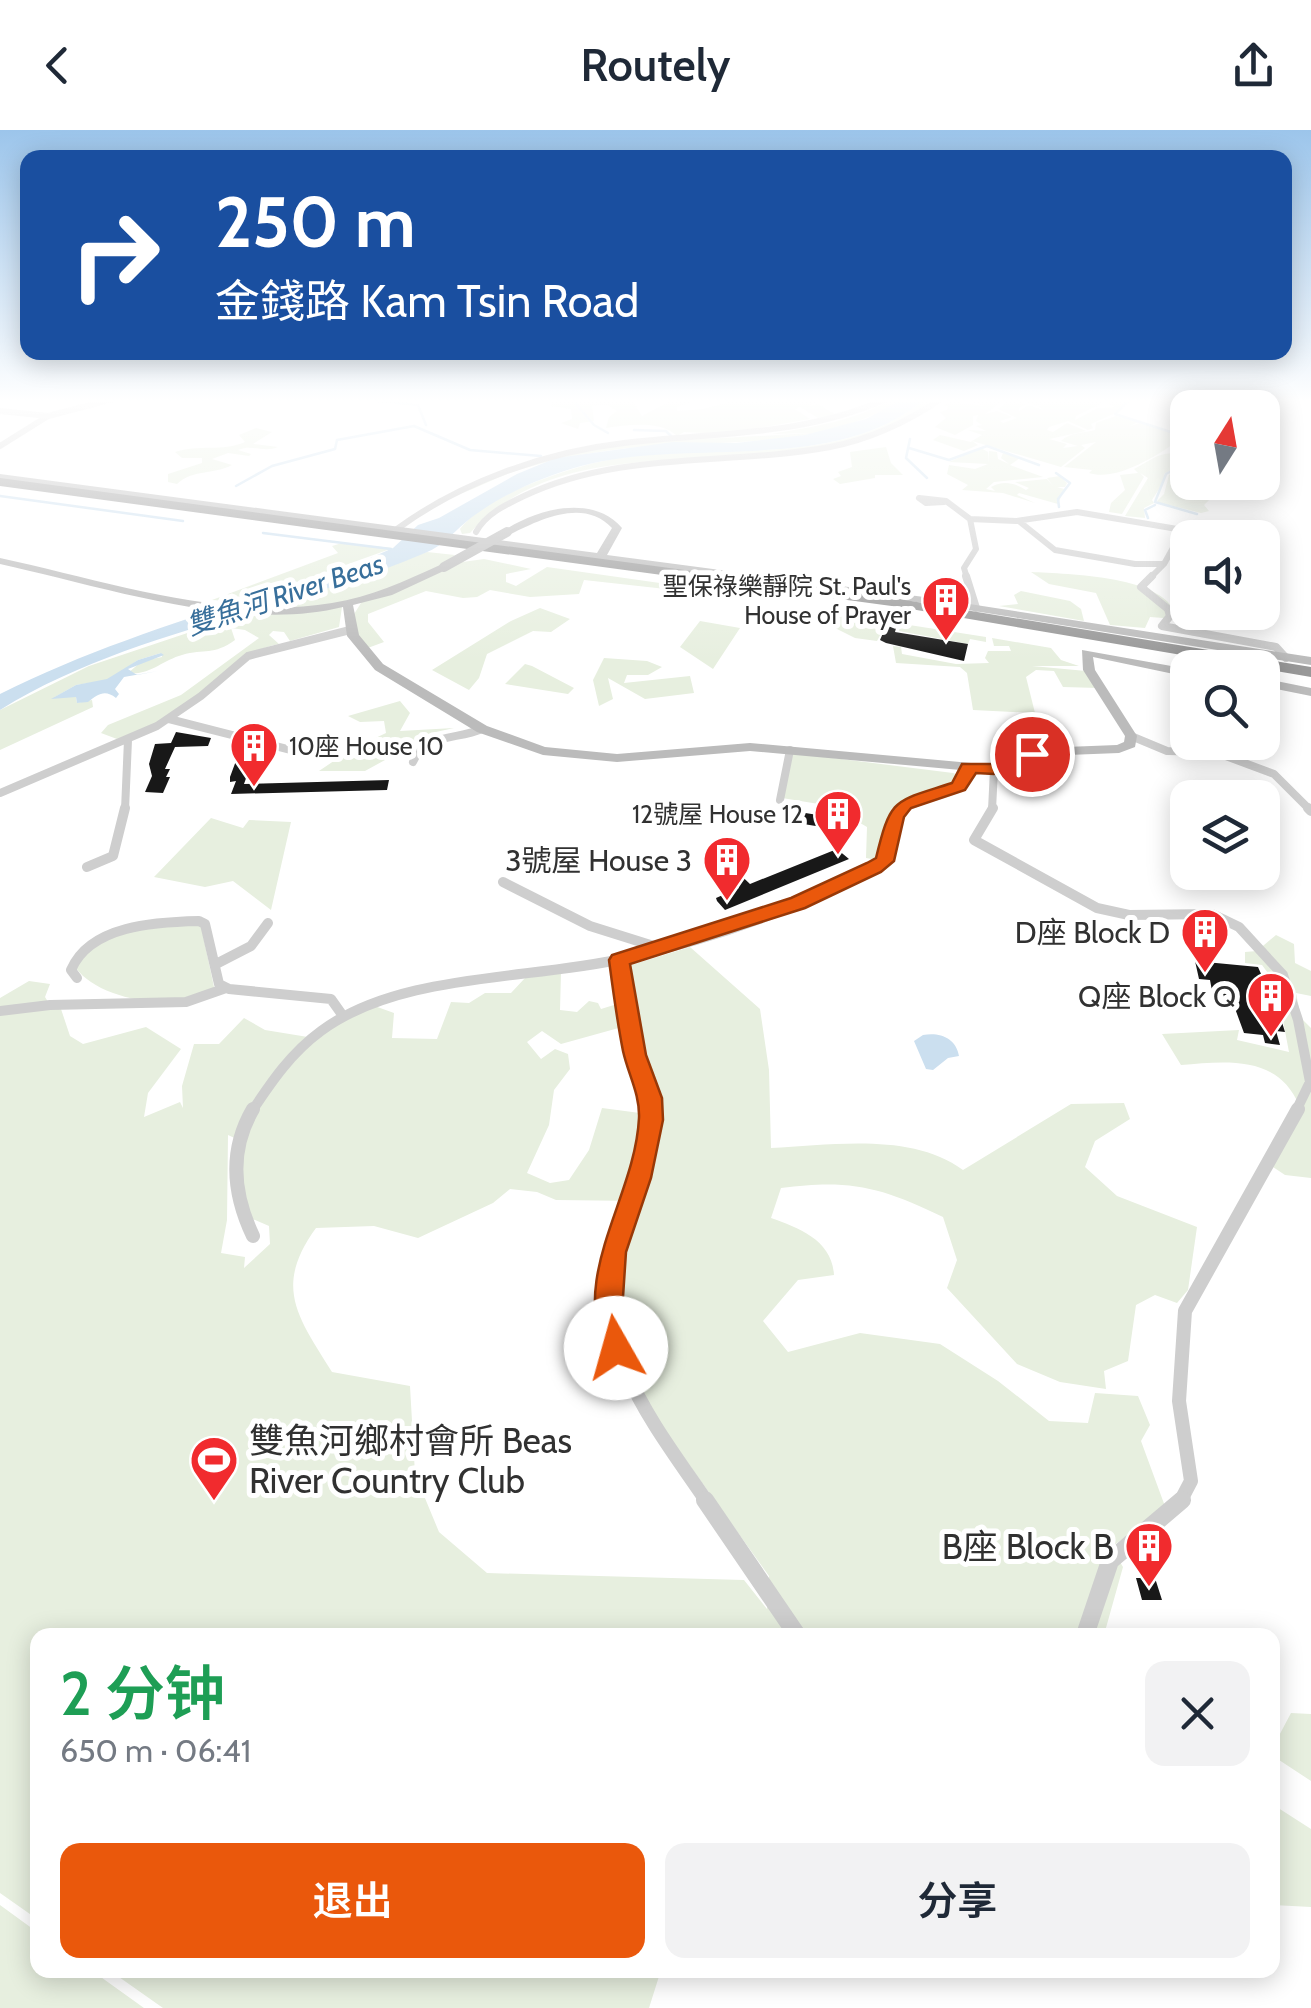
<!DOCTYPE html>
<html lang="zh">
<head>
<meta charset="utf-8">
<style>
	body { margin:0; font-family:Cabin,"Noto Sans SC",sans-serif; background:#f2f2f3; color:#1f2937; height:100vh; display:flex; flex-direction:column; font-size:38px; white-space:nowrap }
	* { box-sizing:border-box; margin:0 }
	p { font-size:32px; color:#747a83 }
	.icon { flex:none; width:55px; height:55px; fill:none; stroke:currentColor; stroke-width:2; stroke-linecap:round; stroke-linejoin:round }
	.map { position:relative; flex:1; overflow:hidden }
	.side { position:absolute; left:30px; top:1498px; width:1250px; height:350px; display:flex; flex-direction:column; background:#fff; border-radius:20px; box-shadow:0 5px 25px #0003 }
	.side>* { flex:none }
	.banner { position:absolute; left:20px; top:20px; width:1272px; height:210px; border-radius:20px; box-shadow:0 5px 25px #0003; background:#1a4fa0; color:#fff; overflow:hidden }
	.needle { width:65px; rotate:11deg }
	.fabs { position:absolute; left:1170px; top:260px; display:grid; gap:20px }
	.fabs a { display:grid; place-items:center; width:110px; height:110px; border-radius:20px; background:#fff; box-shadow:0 5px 25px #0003; font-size:50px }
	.pin { position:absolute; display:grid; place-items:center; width:85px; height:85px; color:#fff; margin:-42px; border:5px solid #fff; border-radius:50%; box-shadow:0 2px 10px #0007 }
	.me { position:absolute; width:110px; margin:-55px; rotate:353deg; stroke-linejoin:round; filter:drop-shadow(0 0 8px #0008) }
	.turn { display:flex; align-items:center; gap:35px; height:210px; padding:0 30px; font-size:45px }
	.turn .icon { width:130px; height:130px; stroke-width:2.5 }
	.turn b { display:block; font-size:70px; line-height:85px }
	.round { display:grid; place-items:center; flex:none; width:105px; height:105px; border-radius:20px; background:#f2f2f3 }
	.headline { display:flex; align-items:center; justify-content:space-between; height:170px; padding:0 30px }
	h1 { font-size:60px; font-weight:600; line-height:75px; color:#1e9e55 }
	.cta { display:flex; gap:20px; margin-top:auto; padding:20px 30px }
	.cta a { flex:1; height:115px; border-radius:20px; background:#ea580c; color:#fff; font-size:40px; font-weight:600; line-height:115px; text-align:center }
	.cta a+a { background:#f2f2f3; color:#1f2937 }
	header { display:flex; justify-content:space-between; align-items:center; height:130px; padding:0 30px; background:#fff; font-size:45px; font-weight:600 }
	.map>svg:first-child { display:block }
	.green { fill:#e7efdf; fill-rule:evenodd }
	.water { fill:#cbdfef }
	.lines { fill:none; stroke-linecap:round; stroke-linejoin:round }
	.stream { stroke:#cbdfef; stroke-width:2.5 }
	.building { fill:#181818 }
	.street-far4 { stroke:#cecece; stroke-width:6 }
	.street-far3 { stroke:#cecece; stroke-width:8 }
	.street-far2 { stroke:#cecece; stroke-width:10 }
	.street-far1 { stroke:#cecece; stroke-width:14 }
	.street { stroke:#cecece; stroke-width:18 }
	.secondary { fill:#bbb; fill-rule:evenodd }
	.highway { fill:#989898; fill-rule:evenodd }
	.secondary-bridge { stroke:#bbb; stroke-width:10 }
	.route { fill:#ea580c; stroke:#983908; stroke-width:2.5 }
	.labels { text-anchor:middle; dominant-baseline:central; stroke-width:10; stroke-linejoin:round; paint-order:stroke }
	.far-poi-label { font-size:25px; fill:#313131; stroke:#fff; text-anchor:end }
	.far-water-label { font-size:28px; font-style:italic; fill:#386f9b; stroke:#fff }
	.poi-label { font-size:30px; fill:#313131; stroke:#fff; text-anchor:end }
	.near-poi-label { font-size:35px; fill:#313131; stroke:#fff; text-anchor:start }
</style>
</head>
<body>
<header><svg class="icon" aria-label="back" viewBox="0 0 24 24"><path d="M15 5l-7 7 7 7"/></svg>Routely<svg class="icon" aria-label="share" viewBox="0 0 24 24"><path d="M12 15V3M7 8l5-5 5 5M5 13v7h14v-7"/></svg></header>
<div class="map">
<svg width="1311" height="1878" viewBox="0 0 1311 1878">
	<rect width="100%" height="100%" fill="#fff"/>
	<path class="green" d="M554 269 632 270 642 286 668 272V269H702L677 277V281L703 279 736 270 763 273 813 269 815 273 808 276 818 274 836 285 818 288 800 277 795 279 810 289 725 304 684 302 677 306C660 290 628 295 606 298L609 287 617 281 607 275 592 276 594 291 580 293 578 299 561 293 572 289 571 279 550 276Z
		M891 269H902C815 326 704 306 605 321 571 326 542 332 510 343 493 349 477 358 460 364 569 305 690 312 810 303L772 304C814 296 854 292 891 269Z
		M925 269H939C886 306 822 320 758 326 658 334 546 320 470 403L462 404 460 399C473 381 502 366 523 357 559 342 596 330 634 326 729 315 847 336 925 269Z
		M961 269H1006L985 284 997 281 1012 287 1000 291 1003 293 1017 288 998 279 1011 269 1027 274 1019 278V281L1029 275 1043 280 1038 276 1047 273 1036 276 1023 270 1027 269H1078L1090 275 1081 269H1111L1076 286 1075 290 1098 278 1115 277 1108 274 1115 269H1129L1113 284 1091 294 1093 298 1088 300 1068 291 1049 297 1047 300 1053 302 1067 293 1086 301 1049 309 1067 314 1063 318 1078 316 1061 311C1070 302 1085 303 1095 300L1096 293 1116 286 1138 292 1130 296 1140 293 1178 305 1175 308 1180 309C1159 325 1116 352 1089 343L1092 340 1064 337 1096 312 1081 315 1085 318 1061 337 972 311 978 315 964 321 933 310 940 305 971 312 972 311 982 305 968 300 986 301 976 296 982 295 976 291 978 285 973 286V295L955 305 935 297 946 288 940 282 947 280 948 276H943L949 271 985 276Z
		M256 298 272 302 253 314 278 317C264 323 252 314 238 320L251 324 249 326 228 323 212 329 232 335C213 345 193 339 177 354L168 352V344L202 333V328H182L175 322C199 314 222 322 245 312L239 305Z
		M1187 308V330H1178L1181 334 1164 344V351L1152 370 1154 373 1144 378 1145 388 1125 386 1148 348 1140 343 1144 347 1122 384 1109 382 1111 373 1125 360 1120 345 1138 343 1134 339C1147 333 1160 320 1178 324L1172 321Z
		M886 317 891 333 903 345H875V348L840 354 833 349 841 346 838 342 852 337 850 322Z
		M981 318 988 322V333L989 321 997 322 998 329 1009 334 1001 328 1003 323 1020 328 1010 335 1043 347 994 352 986 359 995 361 991 357C1003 350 1015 353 1026 360L1029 358 1015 352 1047 349 1053 356 1047 348 1060 346 1067 353 1065 357H1057L1064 359 1058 374 1019 363 1017 365 1035 373 1003 363 962 360 968 355 947 344 949 335 975 339 988 334 949 332Z
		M1184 338 1187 339 1188 352 1208 353 1210 362 1204 367 1210 369 1204 375 1209 381 1201 383 1156 372 1164 364 1169 345Z
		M342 413 393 418 242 472 212 470 338 423 332 416Z
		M427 422 455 425 441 435 484 429 531 439 506 444V452L516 456 547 437 688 457 693 462 584 450 579 464 530 467 490 460 477 467 463 468 426 461 368 484V492L384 512 365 519 351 489 361 473H337L342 477 339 497 290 511 284 502 273 501 269 505 279 514C240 522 223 545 194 569 173 587 142 600 117 609L101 603 108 595 181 565 259 508 245 500 231 498 235 510C213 526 205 518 182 525 163 530 149 546 128 543L142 531 162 527 161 523 138 530 109 550 76 555 55 567H76L77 573 92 570 93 577 0 620V580L89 536 247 483 285 476 276 474Z
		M1031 442C1067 444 1170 445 1177 489L1150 487 1145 498 1110 495 1096 463 1049 454Z
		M1021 461 1070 471 1081 479 1084 491 999 476 1018 474 1014 465Z
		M540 478 570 489 551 502 533 501 487 524 479 548 469 560 432 540 511 491Z
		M839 484 986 507V512L970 509 968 514 899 501 900 496 886 494 877 511 855 508 835 498Z
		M700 491 740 498 713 539 680 517Z
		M992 508 1051 518 1061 530 1079 536H1032L1086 541 1099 558 1063 557 1054 541 1036 540 1026 547 1035 583 973 580 967 543 960 537 896 533 893 516 901 517 902 524 956 534 989 533 985 528 988 521H1011L1009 516H994Z
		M604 528 647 531 662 537 648 545H627L624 553 690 546 694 563 645 569 608 548 613 569 599 576 593 550Z
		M525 534 532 536 574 558 568 564 505 554Z
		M400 571 410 583 400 601 454 598 436 602 365 641H319L350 620 386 603 384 591 360 592 348 586Z
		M793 623 953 643 958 645 955 655 902 671 891 679 877 730 866 728 867 697 831 676 782 668Z
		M211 688 243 698 249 690 291 692 271 780 233 751 205 757 154 747Z
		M186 794 201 796 214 857C184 885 99 871 76 838 98 799 146 800 186 794Z
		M1276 805 1294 814 1295 833 1311 841V866L1296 863 1301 888 1311 898V1048L1285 1045 1273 1037 1299 975C1278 925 1227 931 1181 935L1162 904 1239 900 1237 910 1289 922 1276 854 1262 835 1245 833V822L1257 821Z
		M690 817 760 879 769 940 771 1018C832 1015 912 1002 963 1040L1071 974 1124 973 1130 989 1095 1011 1085 1037 1117 1066 1197 1097 1188 1160 1177 1173 1155 1165 1136 1175 1128 1231 1104 1241 1106 1259 1060 1252 1017 1234 947 1158 957 1130 943 1087C881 1057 850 1049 781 1058L771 1088C799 1098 832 1110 834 1145L798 1150 763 1191 788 1222 860 1203 940 1214 998 1251 1049 1291 1088 1293 1095 1263 1138 1266 1150 1295 1141 1311 1166 1379 1111 1417 1123 1437 1104 1505H38L37 1789 0 1763V868L29 851 50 854 45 867 50 875 61 879 70 906 83 914 146 897 181 919 148 963 144 987 180 972 183 978 182 956 194 914H219L244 888 265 900 314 908 369 874 394 883 392 908 437 909 451 872 469 873 485 863H511L525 848 561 843 560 880 577 882 589 871 598 873 601 879 630 870 633 894 561 914 542 901 527 912 541 929 555 919 568 924 570 939 554 960 549 995 527 1043 550 1053 569 1050 589 1020 602 978 655 985 648 940 641 929 628 836ZM228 1005 241 1011V1084L269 1096 270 1114 244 1138 245 1127 221 1123 227 1090ZM510 1059 537 1062 556 1070 638 1071 624 1118 617 1208 652 1283 769 1446 767 1479 744 1450 487 1443 439 1402 415 1344 410 1256 332 1242C298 1187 273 1157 316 1098L374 1096 418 1108 493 1073Z
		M1291 1583 1311 1584V1651L1273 1626V1617Z
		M1272 1674 1311 1699V1777L1273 1775Z
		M0 1775 37 1802 38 1840H91L144 1878H0Z
		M109 1840H661L649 1878H163Z"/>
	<path class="water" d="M902 269H925C835 346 688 307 581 336 542 347 505 363 472 387 456 399 445 415 425 423 287 482 129 500 0 580V564C114 507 238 474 359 433L393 418 418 395 439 388 517 344 556 328 673 312 736 313 805 305 866 289Z
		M161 523 164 525 128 539 137 545 158 541 124 547 115 559 119 564 116 568C105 559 98 564 88 572L77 573 76 567 51 569 76 555 107 549 138 530Z
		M923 905C940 902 956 908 959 926L948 928 933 940 926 939 914 911Z"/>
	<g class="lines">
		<path class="stream" d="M360 269 418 275 426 295
			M572 269 594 295 608 303
			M1130 269 1115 284 1180 305
			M1208 278 1225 269
			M634 300 666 301 671 306
			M910 309 906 328 927 348
			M909 318 949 330 987 316 1039 335
			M1188 332 1166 344 1155 372 1197 384
			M1056 343 1070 353 1058 369 1059 377
			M236 356 272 336 335 319 337 310 414 296 470 320 541 326
			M0 366 183 391
			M1148 388 1145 380 1155 375
			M263 403 391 419"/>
	</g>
	<path class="building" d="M886 496 896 498 895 502 968 514 964 531 886 513 880 510Z
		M176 602 211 608 208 616 175 617 165 639H170L166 647H170L163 663 145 662 152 646 149 634 155 614 171 613Z
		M240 620H256L244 654 389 650 387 660 231 664 236 651 230 652V647Z
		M787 680 830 687 828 698 785 691Z
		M837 719 849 729 725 780 717 771 716 768 739 758 719 738 729 734 750 754Z
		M1195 831 1258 837 1281 889 1285 902 1276 901 1280 915 1265 913 1263 905 1244 903 1233 873 1225 872 1223 863 1212 861 1210 850 1199 849Z
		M1136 1448H1155L1162 1470H1142Z"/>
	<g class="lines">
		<path class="street-far4" d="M0 281 48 286
			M0 316 48 286 113 269
			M944 372 926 373 919 368 946 371 970 389
			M1020 392 1055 420 1135 434H1163
			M397 399C461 352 545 322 624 313 714 302 801 307 886 269
			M476 402C486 384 505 375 524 366 621 320 727 336 830 317 871 309 907 292 941 269
			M967 448 964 438 976 419 970 389 1016 391 1077 382 1183 400 1164 434 1150 448"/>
		<path class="street-far3" d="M966 446 976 478
			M1152 446 1141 457 1168 479 1170 486 1162 496 1276 517 1286 528
			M169 589 299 622
			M1131 606 1167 621 1215 622 1274 644 1310 680
			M413 632C425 603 457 610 482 599
			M0 663 157 596 201 566 248 526 350 500
			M780 670 790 620
			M125 680 128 610
			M899 680 952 659 967 647 968 637
			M992 680 994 639"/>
		<path class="street-far2" d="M993 678 974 710 1097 778 1129 785 1212 784 1239 797 1283 845 1298 890 1311 957
			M1308 678 1311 681
			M87 737 113 726 125 678
			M503 752 590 796 660 818
			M619 830 635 925 651 981
			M218 833 251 816 268 793
			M77 848 71 840C90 795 156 792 199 791L205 794 219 854 229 859 331 869 343 886
			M0 881 50 875 186 872 226 858
			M252 981C272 951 291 923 321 901 399 843 528 850 621 829 713 809 803 778 884 731L901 678
			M1296 981 1310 952"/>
		<path class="street-far1" d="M650 979C653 1028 624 1073 613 1120 590 1218 656 1297 707 1372
			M253 1106C233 1064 229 1020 253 979
			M1180 1372 1191 1351 1179 1271 1185 1181 1298 979"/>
		<path class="street" d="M705 1370 797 1505
			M1085 1505 1110 1431 1182 1370"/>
		<path class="secondary" d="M0 344 597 423 612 398C584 368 541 389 511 404L502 402C535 379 592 363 622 398L607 425 924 467 1311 527V535L924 473 0 350Z
			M0 428C107 451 222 491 332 473 371 467 405 451 440 435H448V439L392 465 353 475 359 505 383 534 487 596 545 617 617 624 750 613 993 635 1040 618 1117 615 1124 612 1125 606 1083 540 1082 520 1188 539V547L1093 527 1095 540 1137 606 1135 617 1119 623 1042 626 994 643 750 621 617 632 543 625 477 602 375 540 347 506 343 477C240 503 101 456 0 434Z
			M1262 548 1311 558V566L1262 556Z"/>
		<path class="highway" d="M0 348 899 469 1311 537V547L899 477 0 356Z"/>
		<path class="secondary-bridge" d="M444 437 507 402"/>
	</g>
	<linearGradient id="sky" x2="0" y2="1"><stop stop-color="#9cc5eb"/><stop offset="0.51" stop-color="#fff"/><stop offset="1" stop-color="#fff" stop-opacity="0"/></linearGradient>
	<rect width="1311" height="531" fill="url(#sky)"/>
	<path class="route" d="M1032 619 1038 621V628L994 644 976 643 965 660 911 678 904 687 894 731 881 742 805 778 630 834 646 925 662 968 663 990 651 1048 626 1122 623 1167 629 1218 625 1227 616 1231 606 1227C569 1143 635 1069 639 988 640 964 628 944 623 921 617 891 613 860 609 830L612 825 791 768 867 733 876 728C891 666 894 672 952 653L962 634H992Z"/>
	<defs>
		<g id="building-pin" transform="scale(2.5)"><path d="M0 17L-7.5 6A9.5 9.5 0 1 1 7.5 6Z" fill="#f12b2e" stroke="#fff"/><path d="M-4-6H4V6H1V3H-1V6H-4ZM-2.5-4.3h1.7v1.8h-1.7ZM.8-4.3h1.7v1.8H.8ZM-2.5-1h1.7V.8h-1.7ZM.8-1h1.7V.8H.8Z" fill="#fff"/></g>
		<g id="stadium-pin" transform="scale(2.5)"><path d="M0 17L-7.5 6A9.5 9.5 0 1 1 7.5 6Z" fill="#f12b2e" stroke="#fff"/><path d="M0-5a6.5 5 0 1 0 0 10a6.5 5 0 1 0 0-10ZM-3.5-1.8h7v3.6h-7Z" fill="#fff"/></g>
	</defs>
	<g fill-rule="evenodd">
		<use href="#building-pin" x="946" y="470"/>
		<use href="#building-pin" x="254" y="616"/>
		<use href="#building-pin" x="838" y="684"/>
		<use href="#building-pin" x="727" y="730"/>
		<use href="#building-pin" x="1205" y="802"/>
		<use href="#building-pin" x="1271" y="866"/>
		<use href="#stadium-pin" x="214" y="1330"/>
		<use href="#building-pin" x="1149" y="1416"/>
	</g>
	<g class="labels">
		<g class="far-poi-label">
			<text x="911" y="456">聖保祿樂靜院 St. Paul's<tspan x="911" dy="29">House of Prayer</tspan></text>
			<text x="289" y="616" text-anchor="start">10座 House 10</text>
			<text x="803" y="684">12號屋 House 12</text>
		</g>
		<g class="far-water-label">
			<text transform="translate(285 464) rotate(-18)">雙魚河 River Beas</text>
		</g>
		<g class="poi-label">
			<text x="692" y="730">3號屋 House 3</text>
			<text x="1170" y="802">D座 Block D</text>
			<text x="1236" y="866">Q座 Block Q</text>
		</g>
		<g class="near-poi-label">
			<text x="249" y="1310">雙魚河鄉村會所 Beas<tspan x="249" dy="40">River Country Club</tspan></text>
			<text x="1114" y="1416" text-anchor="end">B座 Block B</text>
		</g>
	</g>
</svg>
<div class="fabs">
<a><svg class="needle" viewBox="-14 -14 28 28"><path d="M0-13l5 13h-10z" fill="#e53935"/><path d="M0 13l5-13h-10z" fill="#747a83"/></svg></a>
<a><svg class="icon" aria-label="sound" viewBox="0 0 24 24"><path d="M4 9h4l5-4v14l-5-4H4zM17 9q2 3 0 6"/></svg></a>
<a><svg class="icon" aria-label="search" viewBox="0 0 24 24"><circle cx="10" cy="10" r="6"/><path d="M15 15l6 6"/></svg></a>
<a><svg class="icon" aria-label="layers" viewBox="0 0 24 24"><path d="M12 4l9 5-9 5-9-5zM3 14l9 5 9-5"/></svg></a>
</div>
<div class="pin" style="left:1032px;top:624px;background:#d93025"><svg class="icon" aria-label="arrive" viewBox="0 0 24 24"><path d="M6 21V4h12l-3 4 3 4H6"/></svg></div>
<svg class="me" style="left:616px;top:1218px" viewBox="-20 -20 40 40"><circle r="19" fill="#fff"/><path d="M0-13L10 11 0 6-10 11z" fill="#ea580c"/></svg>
<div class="banner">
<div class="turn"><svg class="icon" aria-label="right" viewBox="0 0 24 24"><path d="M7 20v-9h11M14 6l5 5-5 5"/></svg><div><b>250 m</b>金錢路 Kam Tsin Road</div></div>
</div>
<section class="side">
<div class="headline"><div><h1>2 分钟</h1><p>650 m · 06:41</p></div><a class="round"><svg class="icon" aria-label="close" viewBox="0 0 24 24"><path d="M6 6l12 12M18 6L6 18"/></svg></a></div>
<div class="cta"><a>退出</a><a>分享</a></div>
</section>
</div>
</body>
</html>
